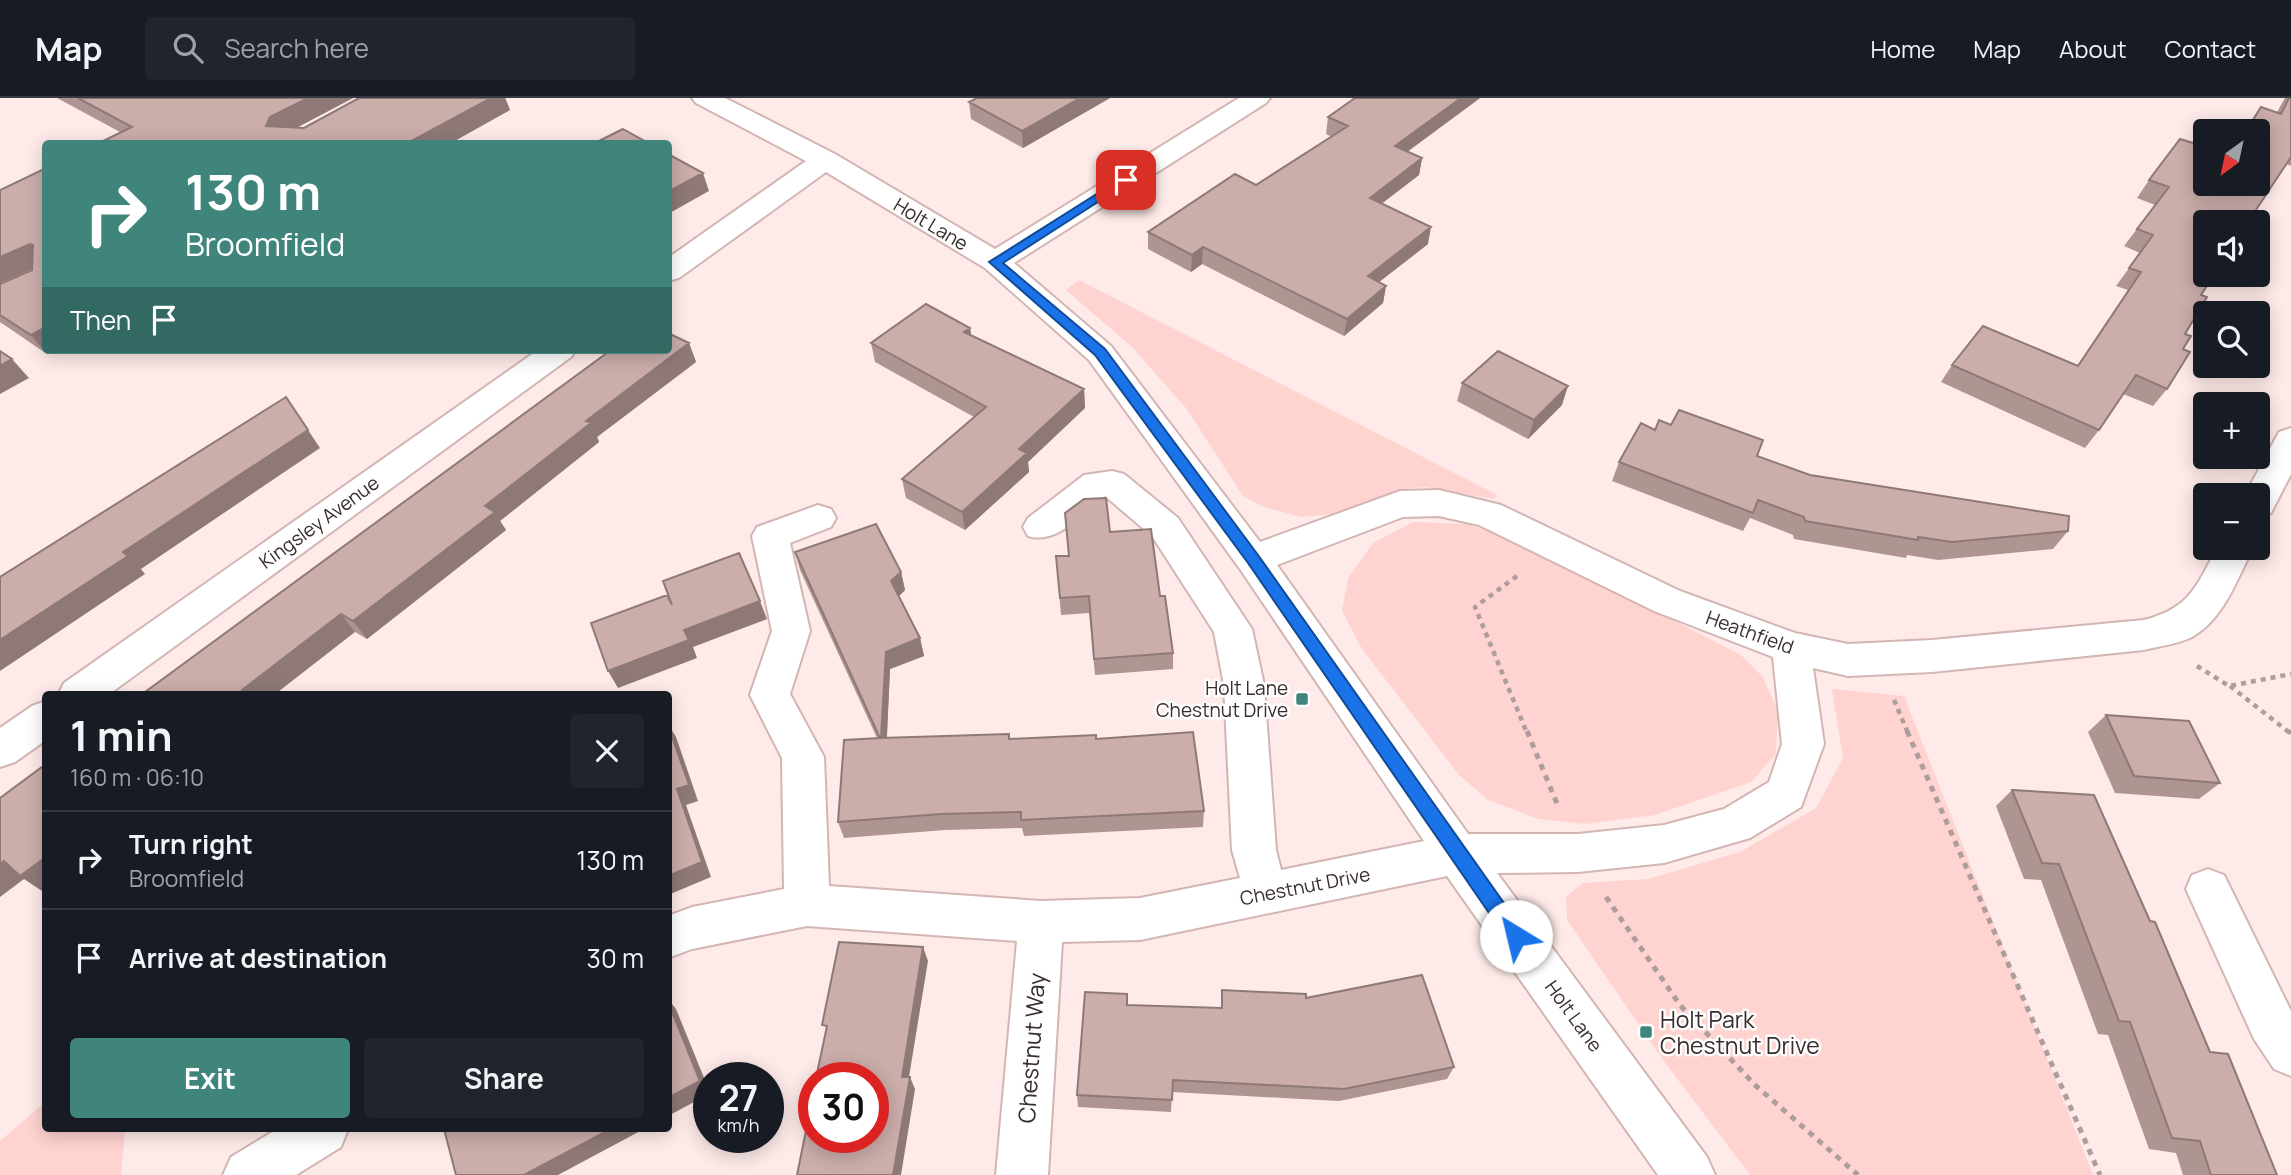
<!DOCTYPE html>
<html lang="en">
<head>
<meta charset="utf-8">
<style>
	body { margin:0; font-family:Manrope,sans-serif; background:#20242c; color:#f1f3f6; height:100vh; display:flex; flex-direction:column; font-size:26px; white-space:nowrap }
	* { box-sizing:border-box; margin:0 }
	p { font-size:23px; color:#9ea1a6 }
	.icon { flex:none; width:38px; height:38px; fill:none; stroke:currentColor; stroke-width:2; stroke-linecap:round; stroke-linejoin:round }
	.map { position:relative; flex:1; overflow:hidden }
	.panel { position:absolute; left:42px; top:593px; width:630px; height:441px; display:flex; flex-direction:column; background:#171b24; border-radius:7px; box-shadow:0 4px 18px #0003 }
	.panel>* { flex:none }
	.hud { position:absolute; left:42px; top:42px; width:630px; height:214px; border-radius:7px; box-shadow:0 4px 18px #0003; background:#3f857c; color:#fff; overflow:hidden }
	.needle { width:46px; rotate:213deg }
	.controls { position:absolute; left:2193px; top:21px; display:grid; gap:14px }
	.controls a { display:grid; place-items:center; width:77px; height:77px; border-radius:7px; background:#171b24; box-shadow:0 4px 18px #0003; font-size:35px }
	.speed { position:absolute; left:693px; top:964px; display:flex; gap:14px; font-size:35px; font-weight:700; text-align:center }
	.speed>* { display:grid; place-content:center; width:91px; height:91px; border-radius:50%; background:#171b24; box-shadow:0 4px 18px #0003; line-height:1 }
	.speed small { font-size:18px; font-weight:400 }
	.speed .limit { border:10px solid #d22; background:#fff; color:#111 }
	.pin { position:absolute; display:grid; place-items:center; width:60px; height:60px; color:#fff; margin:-30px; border-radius:14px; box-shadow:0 4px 10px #0006 }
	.me { position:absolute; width:77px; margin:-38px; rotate:324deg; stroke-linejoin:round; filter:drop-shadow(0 0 5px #0008) }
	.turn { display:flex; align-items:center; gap:24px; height:147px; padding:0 28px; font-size:32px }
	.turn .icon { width:91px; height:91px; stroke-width:2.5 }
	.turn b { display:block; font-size:49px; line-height:60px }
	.then { display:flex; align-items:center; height:66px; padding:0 28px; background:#0003; gap:14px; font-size:26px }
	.round { display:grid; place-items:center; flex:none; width:74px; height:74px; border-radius:7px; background:#20242c }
	.overview { display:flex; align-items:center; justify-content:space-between; height:119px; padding:0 28px }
	h1 { font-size:42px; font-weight:700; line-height:52px }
	.action { display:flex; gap:14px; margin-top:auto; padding:14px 28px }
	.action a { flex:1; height:80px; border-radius:7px; background:#3f857c; color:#fff; font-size:28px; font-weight:700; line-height:80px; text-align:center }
	.action a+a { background:#20242c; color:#f1f3f6 }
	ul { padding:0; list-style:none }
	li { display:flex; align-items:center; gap:21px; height:98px; padding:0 28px; border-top:2px solid #363941 }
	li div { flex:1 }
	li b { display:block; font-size:26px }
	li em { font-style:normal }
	header { display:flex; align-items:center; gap:42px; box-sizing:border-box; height:98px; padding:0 35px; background:#171b24; border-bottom:2px solid #363941 }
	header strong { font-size:33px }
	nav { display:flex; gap:38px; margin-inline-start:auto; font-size:24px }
	.search { width:490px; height:63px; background:#20242c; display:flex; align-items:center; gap:18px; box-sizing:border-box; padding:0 24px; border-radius:7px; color:#9ea1a6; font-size:26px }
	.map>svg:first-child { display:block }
	.green { fill:#ffd3d0 }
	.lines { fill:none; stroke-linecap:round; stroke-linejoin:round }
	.minor-casing { stroke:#d3b5b3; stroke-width:4 }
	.path-far1 { stroke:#ad9d9c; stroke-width:4.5; stroke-dasharray:5 5; stroke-linecap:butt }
	.path { stroke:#ad9d9c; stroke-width:5; stroke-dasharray:6 6; stroke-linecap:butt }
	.minor { fill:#fff; fill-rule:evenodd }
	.wall { fill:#af9592 }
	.shaded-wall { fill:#8e7977 }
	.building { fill:#cbadaa; stroke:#8e7977; stroke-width:2 }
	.route { fill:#1a73e8; stroke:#114b97; stroke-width:2 }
	.poi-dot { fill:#3f857c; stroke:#fdfdfd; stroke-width:2.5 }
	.labels { text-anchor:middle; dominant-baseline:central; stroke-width:5; stroke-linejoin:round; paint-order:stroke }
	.street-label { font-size:19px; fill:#382c2c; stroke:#fdfdfd }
	.poi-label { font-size:19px; fill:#382c2c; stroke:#fdfdfd; text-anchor:end }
	.near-poi-label { font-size:23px; fill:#382c2c; stroke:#fdfdfd; text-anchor:start }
	.near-street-label { font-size:23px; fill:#382c2c; stroke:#fdfdfd }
</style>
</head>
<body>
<header>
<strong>Map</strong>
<div class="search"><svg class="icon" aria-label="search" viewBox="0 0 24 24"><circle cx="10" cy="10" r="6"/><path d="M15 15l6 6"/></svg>Search here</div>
<nav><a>Home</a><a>Map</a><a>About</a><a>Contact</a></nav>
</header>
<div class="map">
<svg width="2291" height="1077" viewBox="0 0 2291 1077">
	<rect width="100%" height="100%" fill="#feebe9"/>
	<path class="green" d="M1079 182 1497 397 1494 401 1425 389 1404 391 1334 416 1301 419 1264 409 1243 398 1186 310 1131 248 1066 192Z
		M1413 424 1467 426 1517 442 1741 557 1762 578 1778 612 1776 656 1751 684 1655 717 1585 726 1539 721 1488 702 1459 677 1362 551 1342 513 1348 480 1373 445Z
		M1832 591 1904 598 2093 1077H1750L1663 962 1567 822 1566 799 1583 785 1648 781 1740 754 1816 710 1843 660Z
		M45 1004 46 1031H125L121 1077H0V1043Z"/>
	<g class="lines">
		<g class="minor-casing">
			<path id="minor" d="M692 0H725L835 56 995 151 1239 0H1270L1266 5 1014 165 1111 248 1260 444 1400 393 1439 392 1501 407 1680 493 1795 535 1848 546 1932 542 2144 522C2190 510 2196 489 2217 450H2253C2237 481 2224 521 2192 539 2178 546 2159 548 2144 552L1932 574 1848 578 1813 570 1824 646 1801 709 1750 740 1664 765 1578 774 1497 775 1707 1059 1715 1077H1658L1447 778 1140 842 1062 844 1048 1077H996L1017 843 807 828 692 851 668 860V818L692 809 784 791 782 660 750 597 772 533 752 438 757 429 818 407 831 411 836 420 831 429 790 445 810 533 790 596 824 659 829 788 1041 803 1140 800 1240 780 1232 752 1224 587 1214 534 1152 438 1105 398C1083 415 1057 447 1028 438L1023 429 1028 420 1084 377 1112 373 1124 376 1178 420 1252 531 1264 587 1276 752 1281 772 1424 743 1240 471 1089 262 985 170 826 74 679 180 668 183V160L806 63 696 5ZM1439 418 1479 427 1654 513 1773 559 1782 646 1769 684 1724 711 1664 727 1578 736H1468L1277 467 1403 419Z
				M538 252H576L571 259 108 597H58L64 585Z
				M2291 330V376L2271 415 2258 419V397H2245L2279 334Z
				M46 603V642L15 664 0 669V630L32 608Z
				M2208 771 2224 777 2291 913V978L2274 971 2254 941 2186 791 2192 777Z
				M277 1031H348L341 1049 296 1077H223L231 1059Z"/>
		</g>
		<path class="path-far1" d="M1517 478 1475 509 1527 635
			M2197 568 2229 588 2291 576
			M2230 588 2290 635
			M1894 602 1908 635"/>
		<path class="path" d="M1527 633 1558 708
			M1907 633 2100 1077
			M2288 633 2291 635
			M1606 799 1680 907 1755 987 1858 1077"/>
		<use href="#minor" class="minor"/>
	</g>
	<path class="wall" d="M57 0H353L296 30H304L359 0H505L510 12 449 46 120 34Z
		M1110 0 1023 50 971 21 969 4Z
		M1480 0 1407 54 1422 60 1419 77 1382 105 1428 146 1379 184 1386 188 1383 205 1344 238 1202 166 1191 174 1148 151V134L1256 87 1332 39 1326 36 1328 19Z
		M2285 0H2291V68L2286 66 2201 197 2185 236 2183 251 2167 291 2153 308 2123 296 2099 332 2085 350 1941 284 1952 267 2077 268 2128 192 2116 188 2140 155 2124 148 2155 107 2137 100 2149 82 2205 86 2258 33H2244L2261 9 2277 14Z
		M46 70 47 256 0 224V186L32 172V171L0 185V92Z
		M970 230 971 237 1084 291 1085 310 1028 364 1029 374 965 432 906 400 902 381 974 319 875 264 871 245Z
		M689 245 696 264 597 339 599 344 500 423 506 432 367 541 355 534 141 597Z
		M1462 285 1562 307 1528 341 1457 303Z
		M1655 332 1757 358 1810 377 2068 433 2053 451 1938 462 1907 457 1906 460 1794 441 1793 437 1750 420 1743 433 1612 383 1619 364Z
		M1110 434 1160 498 1173 555V571L1095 577 1089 515 1061 517 1056 458H1069Z
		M795 454 901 474 905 492 899 498 920 540 924 558 890 571 887 639 1096 641 1204 713 1203 729 1024 738 1022 730 945 732 844 740 838 724 877 640 800 472Z
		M2106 617 2220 685 2199 701 2115 695 2088 634Z
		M2012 692 2150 823 2210 954 2277 1077H2183L2176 1055 2149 1051 2108 937 2098 936 2041 782 2024 781 1996 708Z
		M1222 892 1306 900 1454 969 1447 981 1339 1003 1172 994 1171 1014 1078 1009 1077 997 1128 907 1221 910Z"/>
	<path class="shaded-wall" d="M308 0H353L281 38 266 28 270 19Z
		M491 0H505L510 12 449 46H406Z
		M1080 0H1110L1023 50 1022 33Z
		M1461 0H1480L1392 65 1395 48Z
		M1422 60 1419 77 1367 117 1370 100Z
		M703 75 709 93 668 116V94Z
		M1431 129 1428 146 1365 195 1368 178Z
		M30 146 45 165 0 185V159Z
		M1203 149 1202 166 1191 174 1192 157Z
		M1386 188 1383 205 1344 238 1347 221Z
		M46 229V252H54L47 256 31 237Z
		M970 230 973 248 964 234Z
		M689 245 696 264 597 339 599 344 500 423 506 432 367 541 353 523 485 408 586 323Z
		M12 261 29 280 0 296V268Z
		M1568 288 1562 307 1528 341 1534 322Z
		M1084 291 1085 310 1028 364 1029 374 965 432 962 414 1019 351Z
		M286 299 320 350 141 471 145 476 0 573V542L123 454Z
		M901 474 905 492 896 501 891 483Z
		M760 503 767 521 693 549 697 560 618 590 608 573 684 532Z
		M341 516 355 534 274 597H246L242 592Z
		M920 540 924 558 890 571 886 656 881 640 886 554Z
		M668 626 676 639 698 703 686 707 711 779 668 797V778L677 691Z
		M46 759V791L42 793 24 781 0 799V766L4 763Z
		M923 849 928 863 907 991 902 979Z
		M668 901 676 911 709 992V996L668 1018Z
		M910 979 915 991 901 1077H893Z
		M611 1031H644L558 1077H524Z"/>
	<path class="building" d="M78 0H308L270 19 266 28 304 30 359 0H491L406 46H97L132 29Z
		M977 0H1080L1022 33 969 4Z
		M1355 0H1461L1395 48 1422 60 1370 100 1431 129 1368 178 1386 188 1347 221 1203 149 1192 157 1148 134 1235 76 1256 87 1348 28 1328 19Z
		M2289 0H2291V59L2248 124H2205V177H2214L2201 197 2207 199 2185 236 2191 238 2183 251 2190 254 2167 291 2136 277 2099 332 1952 267 1983 228 2078 268 2141 174 2129 170 2153 137 2137 131 2169 89 2149 82 2180 41 2203 48 2205 45V86H2258V33H2246L2261 9 2281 16Z
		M623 31 650 46H593Z
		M668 56 703 75 668 94Z
		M46 70V229L31 237 0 217V186L32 172 33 147 30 146 0 159V92Z
		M926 206 970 230 964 234 1084 291 1019 351 1027 355 962 414 902 381 986 309 871 245Z
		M668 235 689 245 586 323 591 325 485 408 495 414 353 523 341 516 242 592 248 597H141L611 252H668Z
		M0 253 12 261 0 268Z
		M1498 253 1568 288 1534 322 1462 285Z
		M286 299 308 332 123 454 128 458 0 542V479Z
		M1679 312 1763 342 1757 358 1810 377 2069 418 2068 433 1952 444 1918 439V442L1805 423 1804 419 1758 402 1753 415 1619 364 1641 325 1655 332 1659 322 1671 327Z
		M1106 400 1110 434 1151 431 1160 498H1165L1173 555 1094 561 1089 498 1060 500 1056 458H1069L1065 415 1084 401Z
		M876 426 901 474 891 483 920 540 886 554 881 640 1009 636V641L1096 637V641L1193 634 1204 713 1021 722V714L941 716 838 724 844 642 880 640 795 454Z
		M739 455 760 503 684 532 689 542 608 573 591 525 667 497 672 507 663 483Z
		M2106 617 2189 623 2220 685 2134 678Z
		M668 627 689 687 677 691 702 764 668 778Z
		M46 666V759L20 778 4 763 0 766V700Z
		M2012 692 2094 697 2150 823 2155 824 2210 954 2228 956 2277 1077H2211L2200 1043 2172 1040 2130 924 2119 923 2059 766 2042 765Z
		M839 844 923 849 902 979H910L893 1077H797L814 993V1040H873V980H816L827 928 822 927Z
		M1422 877 1454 969 1344 991 1173 982 1172 1002 1077 997 1085 894 1127 896V907L1222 910V892L1306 896V900Z
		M668 904 700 983 668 1000Z
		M444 1031H611L524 1077H456Z"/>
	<path class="route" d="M1122 80 1132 82 1003 165 1105 251 1258 457 1523 832 1525 838 1523 844 1516 847 1509 844 1248 465 1095 257 989 164Z"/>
	<g class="poi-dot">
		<rect x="1295" y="594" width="14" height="14" rx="3.5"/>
		<rect x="1639" y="927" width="14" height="14" rx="3.5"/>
	</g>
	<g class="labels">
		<g class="street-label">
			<text transform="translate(931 126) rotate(31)">Holt Lane</text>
			<text transform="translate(319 424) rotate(-36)">Kingsley Avenue</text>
			<text transform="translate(1750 534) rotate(20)">Heathfield</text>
			<text transform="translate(1305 788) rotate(-11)">Chestnut Drive</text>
			<text transform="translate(1574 918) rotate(54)">Holt Lane</text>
		</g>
		<g class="poi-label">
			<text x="1288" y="590">Holt Lane<tspan x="1288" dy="22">Chestnut Drive</tspan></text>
		</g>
		<g class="near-poi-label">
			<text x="1660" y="921">Holt Park<tspan x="1660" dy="26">Chestnut Drive</tspan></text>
		</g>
		<g class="near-street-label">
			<text transform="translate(1031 950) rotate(-86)">Chestnut Way</text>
		</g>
	</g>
</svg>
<div class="controls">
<a><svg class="needle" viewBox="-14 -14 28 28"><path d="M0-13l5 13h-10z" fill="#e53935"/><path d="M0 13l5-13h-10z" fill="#9ea1a6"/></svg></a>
<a><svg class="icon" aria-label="sound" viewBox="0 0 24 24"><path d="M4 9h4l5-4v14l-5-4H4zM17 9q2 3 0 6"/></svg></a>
<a><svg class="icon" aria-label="search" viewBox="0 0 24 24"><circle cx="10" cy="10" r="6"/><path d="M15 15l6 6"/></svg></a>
<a>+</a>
<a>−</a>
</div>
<div class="speed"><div>27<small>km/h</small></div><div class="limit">30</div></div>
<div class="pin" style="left:1126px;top:82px;background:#d93025"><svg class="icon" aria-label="arrive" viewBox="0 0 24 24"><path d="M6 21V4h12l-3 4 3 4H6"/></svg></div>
<svg class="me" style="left:1516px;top:838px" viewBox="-20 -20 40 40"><circle r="19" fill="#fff"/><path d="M0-13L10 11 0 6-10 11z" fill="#1a73e8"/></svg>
<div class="hud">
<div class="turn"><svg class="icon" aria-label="right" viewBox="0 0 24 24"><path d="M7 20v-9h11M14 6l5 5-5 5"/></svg><div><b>130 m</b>Broomfield</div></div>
<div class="then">Then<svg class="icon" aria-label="arrive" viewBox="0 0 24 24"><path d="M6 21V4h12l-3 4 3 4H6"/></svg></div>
</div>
<section class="panel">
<div class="overview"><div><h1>1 min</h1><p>160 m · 06:10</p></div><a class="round"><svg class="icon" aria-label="close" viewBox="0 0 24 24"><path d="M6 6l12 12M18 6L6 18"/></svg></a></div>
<ul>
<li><svg class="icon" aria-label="right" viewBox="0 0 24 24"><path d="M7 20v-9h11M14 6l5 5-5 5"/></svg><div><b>Turn right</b><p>Broomfield</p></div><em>130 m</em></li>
<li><svg class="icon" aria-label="arrive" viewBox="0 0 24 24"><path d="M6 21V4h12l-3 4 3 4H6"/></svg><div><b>Arrive at destination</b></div><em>30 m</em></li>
</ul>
<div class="action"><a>Exit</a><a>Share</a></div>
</section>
</div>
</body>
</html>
